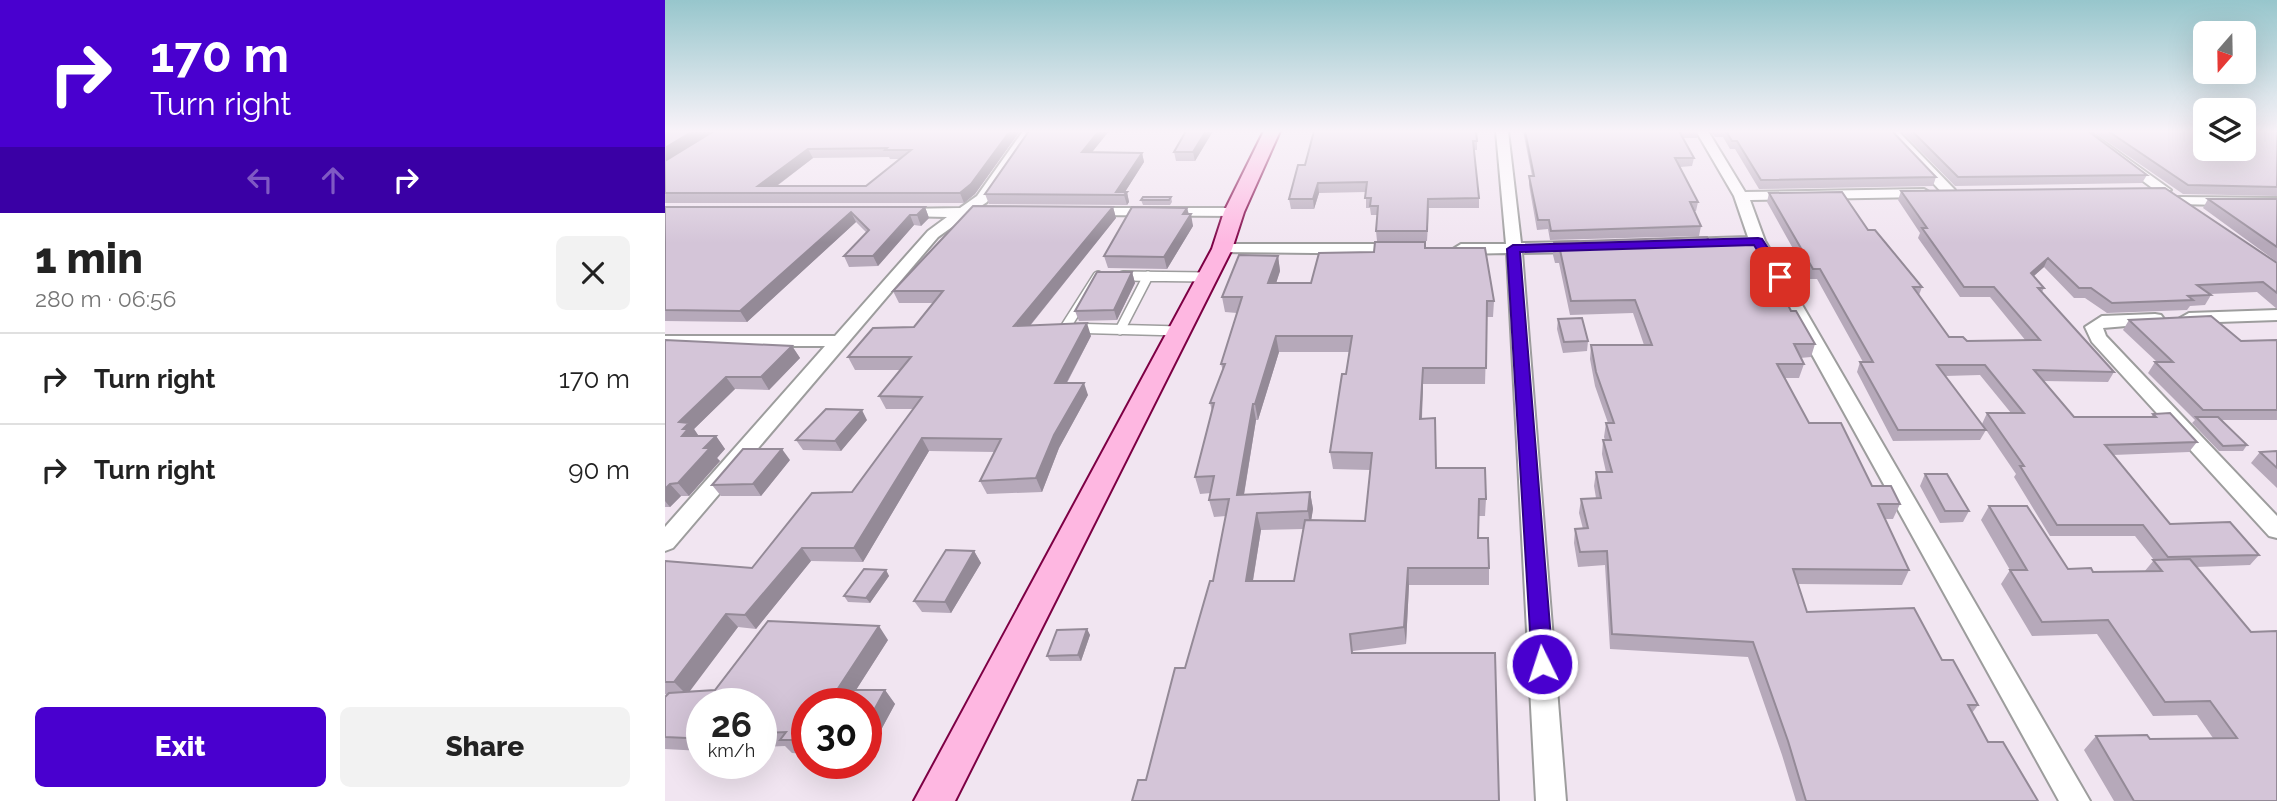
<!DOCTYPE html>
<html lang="en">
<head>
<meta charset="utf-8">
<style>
	body { margin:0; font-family:Raleway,sans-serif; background:#f2f2f2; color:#222; height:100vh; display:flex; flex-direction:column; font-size:26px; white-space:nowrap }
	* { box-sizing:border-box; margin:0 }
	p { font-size:23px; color:#767676 }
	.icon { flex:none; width:38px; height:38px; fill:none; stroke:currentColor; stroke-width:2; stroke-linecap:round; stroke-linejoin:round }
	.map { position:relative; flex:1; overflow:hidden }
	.drawer { display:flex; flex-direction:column; background:#fff; width:665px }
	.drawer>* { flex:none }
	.top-card { background:#4900cf; color:#fff; overflow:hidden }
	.needle { width:46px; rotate:200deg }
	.controls { position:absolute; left:1528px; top:21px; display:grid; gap:14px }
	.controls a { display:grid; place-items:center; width:63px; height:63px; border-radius:10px; background:#fff; box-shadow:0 7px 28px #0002; font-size:35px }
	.speed { position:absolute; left:21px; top:688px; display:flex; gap:14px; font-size:35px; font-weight:700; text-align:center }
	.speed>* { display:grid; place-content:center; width:91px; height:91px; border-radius:50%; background:#fff; box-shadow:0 7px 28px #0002; line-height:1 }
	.speed small { font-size:18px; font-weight:400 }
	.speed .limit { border:10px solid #d22; background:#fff; color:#111 }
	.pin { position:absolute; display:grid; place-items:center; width:60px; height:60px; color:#fff; margin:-30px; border-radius:14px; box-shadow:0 4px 10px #0006 }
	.me { position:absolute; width:77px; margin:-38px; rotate:356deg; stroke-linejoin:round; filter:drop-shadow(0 0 5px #0008) }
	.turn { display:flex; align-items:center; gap:24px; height:147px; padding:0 35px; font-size:32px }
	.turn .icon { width:91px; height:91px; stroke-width:2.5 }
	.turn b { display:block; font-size:49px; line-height:60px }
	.lanes { display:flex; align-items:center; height:66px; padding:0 35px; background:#0003; justify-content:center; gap:35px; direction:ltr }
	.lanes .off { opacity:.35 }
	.round { display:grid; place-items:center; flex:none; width:74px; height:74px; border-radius:10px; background:#f2f2f2 }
	.head { display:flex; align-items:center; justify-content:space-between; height:119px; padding:0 35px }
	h1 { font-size:42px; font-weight:800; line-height:52px }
	.cta { display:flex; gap:14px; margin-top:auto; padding:14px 35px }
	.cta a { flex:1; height:80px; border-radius:10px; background:#4900cf; color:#fff; font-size:28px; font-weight:800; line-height:80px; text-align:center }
	.cta a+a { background:#f2f2f2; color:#222 }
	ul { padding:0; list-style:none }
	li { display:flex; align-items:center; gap:21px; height:91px; padding:0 35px; border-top:2px solid #e0e0e0 }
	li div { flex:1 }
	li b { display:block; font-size:26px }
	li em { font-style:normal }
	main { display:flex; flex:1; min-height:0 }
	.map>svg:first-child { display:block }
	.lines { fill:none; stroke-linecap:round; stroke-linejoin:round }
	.lane-casing { stroke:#9d9d9d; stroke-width:12 }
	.street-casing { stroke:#9d9d9d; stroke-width:4 }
	.secondary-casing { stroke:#7d0044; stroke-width:4 }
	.lane { stroke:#fff; stroke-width:9 }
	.street { fill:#fff; fill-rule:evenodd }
	.secondary { fill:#feb7e1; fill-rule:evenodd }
	.wall { fill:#b6a9ba; fill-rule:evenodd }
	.shaded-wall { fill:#948a97 }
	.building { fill:#d4c5d8; stroke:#948a97; stroke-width:2; fill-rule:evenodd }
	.route { fill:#4900cf; stroke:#2f0087; stroke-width:2 }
</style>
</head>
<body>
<main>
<section class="drawer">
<div class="top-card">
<div class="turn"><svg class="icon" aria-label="right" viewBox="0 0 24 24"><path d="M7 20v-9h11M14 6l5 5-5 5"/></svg><div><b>170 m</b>Turn right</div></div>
<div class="lanes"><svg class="icon off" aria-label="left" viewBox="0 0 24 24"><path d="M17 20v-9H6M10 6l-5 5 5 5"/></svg><svg class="icon off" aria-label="ahead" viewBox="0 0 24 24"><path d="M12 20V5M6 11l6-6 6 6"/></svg><svg class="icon" aria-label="right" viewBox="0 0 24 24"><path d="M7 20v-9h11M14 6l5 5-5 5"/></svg></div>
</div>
<div class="head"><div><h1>1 min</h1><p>280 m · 06:56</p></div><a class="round"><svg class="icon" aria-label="close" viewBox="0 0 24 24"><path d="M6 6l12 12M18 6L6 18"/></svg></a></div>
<ul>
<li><svg class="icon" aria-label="right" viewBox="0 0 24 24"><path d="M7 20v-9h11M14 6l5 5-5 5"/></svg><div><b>Turn right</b></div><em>170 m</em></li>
<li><svg class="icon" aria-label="right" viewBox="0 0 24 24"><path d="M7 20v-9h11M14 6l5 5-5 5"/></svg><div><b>Turn right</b></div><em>90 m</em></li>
</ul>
<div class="cta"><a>Exit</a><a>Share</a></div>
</section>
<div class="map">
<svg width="1612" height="801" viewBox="0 0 1612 801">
	<rect width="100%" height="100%" fill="#f1e5f1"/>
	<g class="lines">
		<g class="lane-casing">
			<path id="lane" d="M433 276 400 328 515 331
				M458 276 541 277
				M455 330 483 276"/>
		</g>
		<g class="street-casing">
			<path id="street" d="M358 131H370L322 202 313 208 332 210V216L301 217 273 237 8 548 0 551V527L160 346H0V336H170L263 231 282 217 238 216 231 212 233 209 295 208 312 196Z
				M831 131H843L856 243 913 242 921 247 913 252 857 253 901 801H871L842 253 796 254 788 249 796 244H841Z
				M1031 131H1043L1080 192 1259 189 1266 193 1259 197 1085 200 1100 241 1425 801H1394L1087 246 1020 249 1012 244 1020 239 1083 237 1069 196Z
				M1220 131H1233L1290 190V196H1280Z
				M1411 131H1424L1506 190 1494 193Z
				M1514 197 1612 198V206L1509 204V198Z
				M423 208H569L576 212 569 216 418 215 416 212Z
				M557 244H735L743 249 735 254 552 252 549 249Z
				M1612 310V320L1524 323 1515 318 1524 313Z
				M1490 314 1496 315 1499 319 1496 323 1438 328 1441 336 1612 516V538L1604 536 1427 342 1420 327 1437 316Z"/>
		</g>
		<g class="secondary-casing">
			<path id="secondary" d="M599 131H615L579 212 567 249 290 801H249L547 249 559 212Z"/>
		</g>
		<use href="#lane" class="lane"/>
		<use href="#street" class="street"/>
		<use href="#secondary" class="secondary"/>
	</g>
	<path class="wall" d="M355 131 310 194 299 203H0V161ZM224 157 225 159H234L201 186H112L148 158Z
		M364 131H444L427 152 477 153 479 162 460 192H462L464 202 462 205 324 204 320 194Z
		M548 131 530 161H511L509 152Z
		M858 131H1033L1032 138H1018L1029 158 1027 166 1015 167 1033 202 1031 211H1029L1036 226 1034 236 885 240 883 229 872 230 864 185V176H867Z
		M1045 131H1227L1271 177 1268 186 1094 189 1070 149H1065L1058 137H1050Z
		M1236 131H1423L1482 175 1477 183 1290 186Z
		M1427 131H1612V196L1518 194Z
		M812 141V150H809L814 198V208H764L762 241H712L711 231 713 215H706L705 208H701V192L654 193 649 209H626L624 199 640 165Z
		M1236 191 1612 263V309L1592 292 1545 294 1546 295 1540 305 1525 306 1522 310 1442 313 1420 298H1409L1379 267 1369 276 1379 288 1377 292 1449 372 1443 382 1378 381 1409 417H1486L1488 414 1532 442 1524 452 1448 455 1505 524 1594 555 1585 565 1531 567 1612 801H1449L1419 750 1431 736 1485 739 1548 738 1532 715 1488 716 1432 634 1367 636 1336 584 1345 570 1316 520 1324 506 1403 569 1428 572H1479L1489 560 1470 536H1385L1349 477 1351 474 1317 424 1322 413H1346L1315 375 1280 376 1321 430 1315 440 1228 441 1192 372 1195 362H1198L1152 279H1145L1102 202 1104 193 1203 230 1257 287 1254 295 1284 337 1302 341H1361L1325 297H1295L1253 238 1255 233 1233 200Z
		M506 197 507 202 505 205H478L476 200Z
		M1543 199H1612V262L1538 208Z
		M0 207H260L264 218 256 226 249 225 213 266 184 267 179 256 202 233 191 222 82 322 0 321Z
		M448 207 451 218 365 326 426 336 402 383 423 395 394 448 377 492 322 494 315 481 330 452 264 451 198 562 146 561 91 629 73 627 24 691 50 690 223 640 191 690H220L230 704 203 754H201V704H142V754L127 753 120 746 96 747V704H37V751L0 749V697L2 695 0 694V561L87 568 187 492 248 409H221L214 396 235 370H190L183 357 249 327 269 303H234L228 291Z
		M522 208 528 226 502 269 443 268 439 256Z
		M889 242 1045 243 1126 311 1150 344 1146 357 1135 358 1139 364 1134 378H1120L1144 423 1207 486 1235 504 1228 519H1220L1244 570 1237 585 1132 584 1142 612 1277 660 1313 705 1307 713 1323 742 1373 801H1131L1117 755 1083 657 945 649 940 565 913 567 909 543 910 529H918L914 513 916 499 931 498 929 486 931 472H941L937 454 938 440H940L939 437 941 423H943L930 386 925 359 926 345H979L968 313 905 315 894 263H890L888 255Z
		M761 248 829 301 828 317H822L820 384H758L757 419 771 468 821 499 820 516H813V538L824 568V585H744L741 644 688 651V653L481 780 520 668 548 581 561 516 549 517 544 500 546 493 535 494 530 477 547 411 545 403 558 371 556 364 572 313 560 312 557 297 613 256 615 271 611 283H646L709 252ZM614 352H684L681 374 665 452 668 469 705 470 700 521 646 520 648 509 645 492 579 495 591 420H593ZM638 529 629 581H588L596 530Z
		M467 272 470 283 452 320 414 321 410 311Z
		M893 319 923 341 922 351 898 353 892 329Z
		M1464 320 1576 341 1612 340V420H1556L1582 445 1578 451H1554L1527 423 1530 420 1483 373 1490 362H1492L1458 330Z
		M0 340 127 346 135 358 104 390 70 389 29 429 33 435V436H51L60 449 52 458 55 461 24 496H16L5 507H0Z
		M202 420 176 451 138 450 131 440Z
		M1612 451V488L1586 463 1595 452Z
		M125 460 96 496H56L47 485Z
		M1260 474 1304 511 1298 522 1275 523 1255 486Z
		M309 551 316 563 286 613 257 612 249 601Z
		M221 570 224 576 205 603 183 602 179 596Z
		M422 629 425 635 416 661H385L382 656Z"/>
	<path class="shaded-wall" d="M28 131H48L0 161V148Z
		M345 131H355L310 194 299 203 295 193Z
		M434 131H444L420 161 417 152Z
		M541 131H548L530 161 528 152Z
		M143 149 148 158 102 193 93 186Z
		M477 153 479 162 458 195 451 192Z
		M653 183 654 193 649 209 648 199Z
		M462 192 464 202 462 205 459 195Z
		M260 207 264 218 256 226 252 215Z
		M448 207 451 218 354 339 349 326Z
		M522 208 524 216 526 214 528 226 502 269 499 257 518 214Z
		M186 212 191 222 82 322 75 311Z
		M245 215 249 225 213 266 208 256Z
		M613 256 615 271 606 299 603 283Z
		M1383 258 1379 267 1362 282 1366 273Z
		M467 272 470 283 452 320 449 310Z
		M422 323 426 336 395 395 390 383Z
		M611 336 614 352 593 420 590 404Z
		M127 346 135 358 104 390 96 377Z
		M758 368V384L756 435 755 419Z
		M61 377 70 389 29 429 33 435 30 438 17 436 14 422Z
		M419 383 423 395 394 448 377 492 371 478 389 435Z
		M588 404 591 420 576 512 572 495Z
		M197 410 202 420 176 451 170 441Z
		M51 436 60 449 52 458 55 461 24 496 13 483 39 448Z
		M257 438 264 451 198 562 189 548Z
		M117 449 125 460 96 496 88 484Z
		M5 484 16 496 5 507 0 501V489Z
		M645 492 648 509 645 528 643 511Z
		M592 513 596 530 585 598 581 581Z
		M137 548 146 561 91 629 80 615Z
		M309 551 316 563 286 613 280 602Z
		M743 568 744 585 741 644 739 627Z
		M221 570 224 576 205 603 201 598Z
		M61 614 73 627 22 695 9 682Z
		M214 626 223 640 182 704 172 690Z
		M422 629 425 635 416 661 413 655Z
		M220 690 230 704 203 754 201 751V725Z"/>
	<path class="building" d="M0 131H28L0 148Z
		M49 131H345L306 184 295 193H0V161ZM222 148 220 150H246L201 186H93L143 149Z
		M364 131H434L417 152 477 153 451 192H462L459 195 320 194Z
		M521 131H541L528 152H509Z
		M649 131H811L812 141H808L814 198 763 199 762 231H711L713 206H705L706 198H700L702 182 653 183 648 199H624L633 165H640Z
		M860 131H1014L1029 158H1010L1033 202H1025L1036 226 886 231 884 220H873L864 176H869Z
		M1061 131H1227L1271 177 1096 180 1072 141H1067Z
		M1247 131H1423L1482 175 1293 177Z
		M1443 131H1540V149H1578V131H1612V187L1523 185Z
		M1500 188 1612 263V293L1598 282 1532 285 1546 295 1523 296 1528 300 1447 303 1426 288H1414L1383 258 1366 273 1379 288H1373L1449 372 1369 370 1409 417H1491L1488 414 1505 413 1532 442 1440 445 1505 524 1565 522 1594 555 1503 557 1478 525H1392L1355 466H1359L1322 413H1359L1320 365H1272L1321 430H1233L1195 362H1208L1155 269H1148L1104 193 1177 192 1203 230H1210L1257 287H1248L1284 337H1298L1302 341 1375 340 1329 287H1299L1257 228H1262L1236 191Z
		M478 197H506L504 200H476Z
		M1543 199H1612V247Z
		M308 206 448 207 349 326 422 323 390 383H419L389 435 371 478 315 481 336 439 257 438 189 548H137L80 615 61 614 9 682H0V561L87 568 147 493 187 492 257 397 214 396 246 357H183L208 328 249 327 278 291H228Z
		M0 207H260L252 215H245L208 256H179L204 230 186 212 75 311 0 310Z
		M467 207 522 208 518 214H526L499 257 439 256Z
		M1042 237 1045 243H1092L1126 311H1131L1150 344H1129L1139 364H1112L1144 423H1176L1207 486H1226L1235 504H1213L1244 570 1128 569 1142 612 1249 608 1277 660H1288L1313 705H1303L1323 742H1338L1373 801H1141L1123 741 1088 642 947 634 942 551 915 552 910 529 923 528 916 499 936 498 931 472H947L938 440H946L941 423H949L931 372 926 345H987L970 300 906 301 895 250H891L889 242Z
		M710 242H760V248H820L829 301H822L821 368H758L755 419 770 418 771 468H820L821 499H814L813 538H823L824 568H743L739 627 685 634 687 653H830L834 801H467L473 780H481L510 668H520L545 581H548L564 499 544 500 549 476 530 477 549 403H545L560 364H556L577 297H557L574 255 613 256 603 283H646L654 253 709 252ZM611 336H687L681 374H677L665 452 707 453 700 521 640 520 629 581H581L592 513 643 511 645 492 572 495 588 404H590Z
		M432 272H467L449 310 410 311Z
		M1546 316 1576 341 1612 340V410H1538L1490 362H1508L1464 320Z
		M917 318 923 341 899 342 893 319Z
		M0 340 127 346 96 377H61L14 422 24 423 18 429H23L17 436H51L39 448H45L13 483 5 484 0 489Z
		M161 409 197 410 170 441 131 440Z
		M1531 417H1553L1582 445 1558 446Z
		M78 449H117L88 484 47 485Z
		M1612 451V468L1595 452Z
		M1260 474H1282L1304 511H1280Z
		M1324 506H1362L1403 569 1426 568 1428 572 1497 571 1488 560 1525 559 1586 632 1612 631V801H1469L1431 736 1482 735 1485 739 1572 738 1545 701 1500 702 1443 620 1377 622 1345 570H1362Z
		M281 550 309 551 280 602 249 601Z
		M199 569 221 570 201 598 179 596Z
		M103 621 214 626 172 690H220L201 725V704H142V740H115L121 732 96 733V704H37V737L22 738 0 737V697L4 693 50 690Z
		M422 629 413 655 382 656 392 630Z"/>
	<linearGradient id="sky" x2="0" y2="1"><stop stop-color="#97c6cc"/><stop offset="0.54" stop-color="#f9f3f9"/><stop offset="1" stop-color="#f9f3f9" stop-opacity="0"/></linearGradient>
	<rect width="1612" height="243" fill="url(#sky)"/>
	<path class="route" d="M1093 238 1097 239 1122 277 1120 280H1110L1089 245 855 252 888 664 885 671 877 674 870 671 867 664 842 249 848 245Z"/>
</svg>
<div class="controls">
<a><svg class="needle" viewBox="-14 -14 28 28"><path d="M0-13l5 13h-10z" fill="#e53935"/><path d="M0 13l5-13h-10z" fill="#767676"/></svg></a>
<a><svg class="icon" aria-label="layers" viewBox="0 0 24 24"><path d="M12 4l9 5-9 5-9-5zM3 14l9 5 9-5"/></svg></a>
</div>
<div class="speed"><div>26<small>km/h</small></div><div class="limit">30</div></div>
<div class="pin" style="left:1115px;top:277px;background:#d93025"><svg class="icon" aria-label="arrive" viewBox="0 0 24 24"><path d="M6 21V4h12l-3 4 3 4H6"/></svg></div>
<svg class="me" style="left:877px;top:664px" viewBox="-20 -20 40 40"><circle r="17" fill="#4900cf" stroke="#fff" stroke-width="3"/><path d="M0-11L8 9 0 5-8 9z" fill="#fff"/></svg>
</div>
</main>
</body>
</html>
